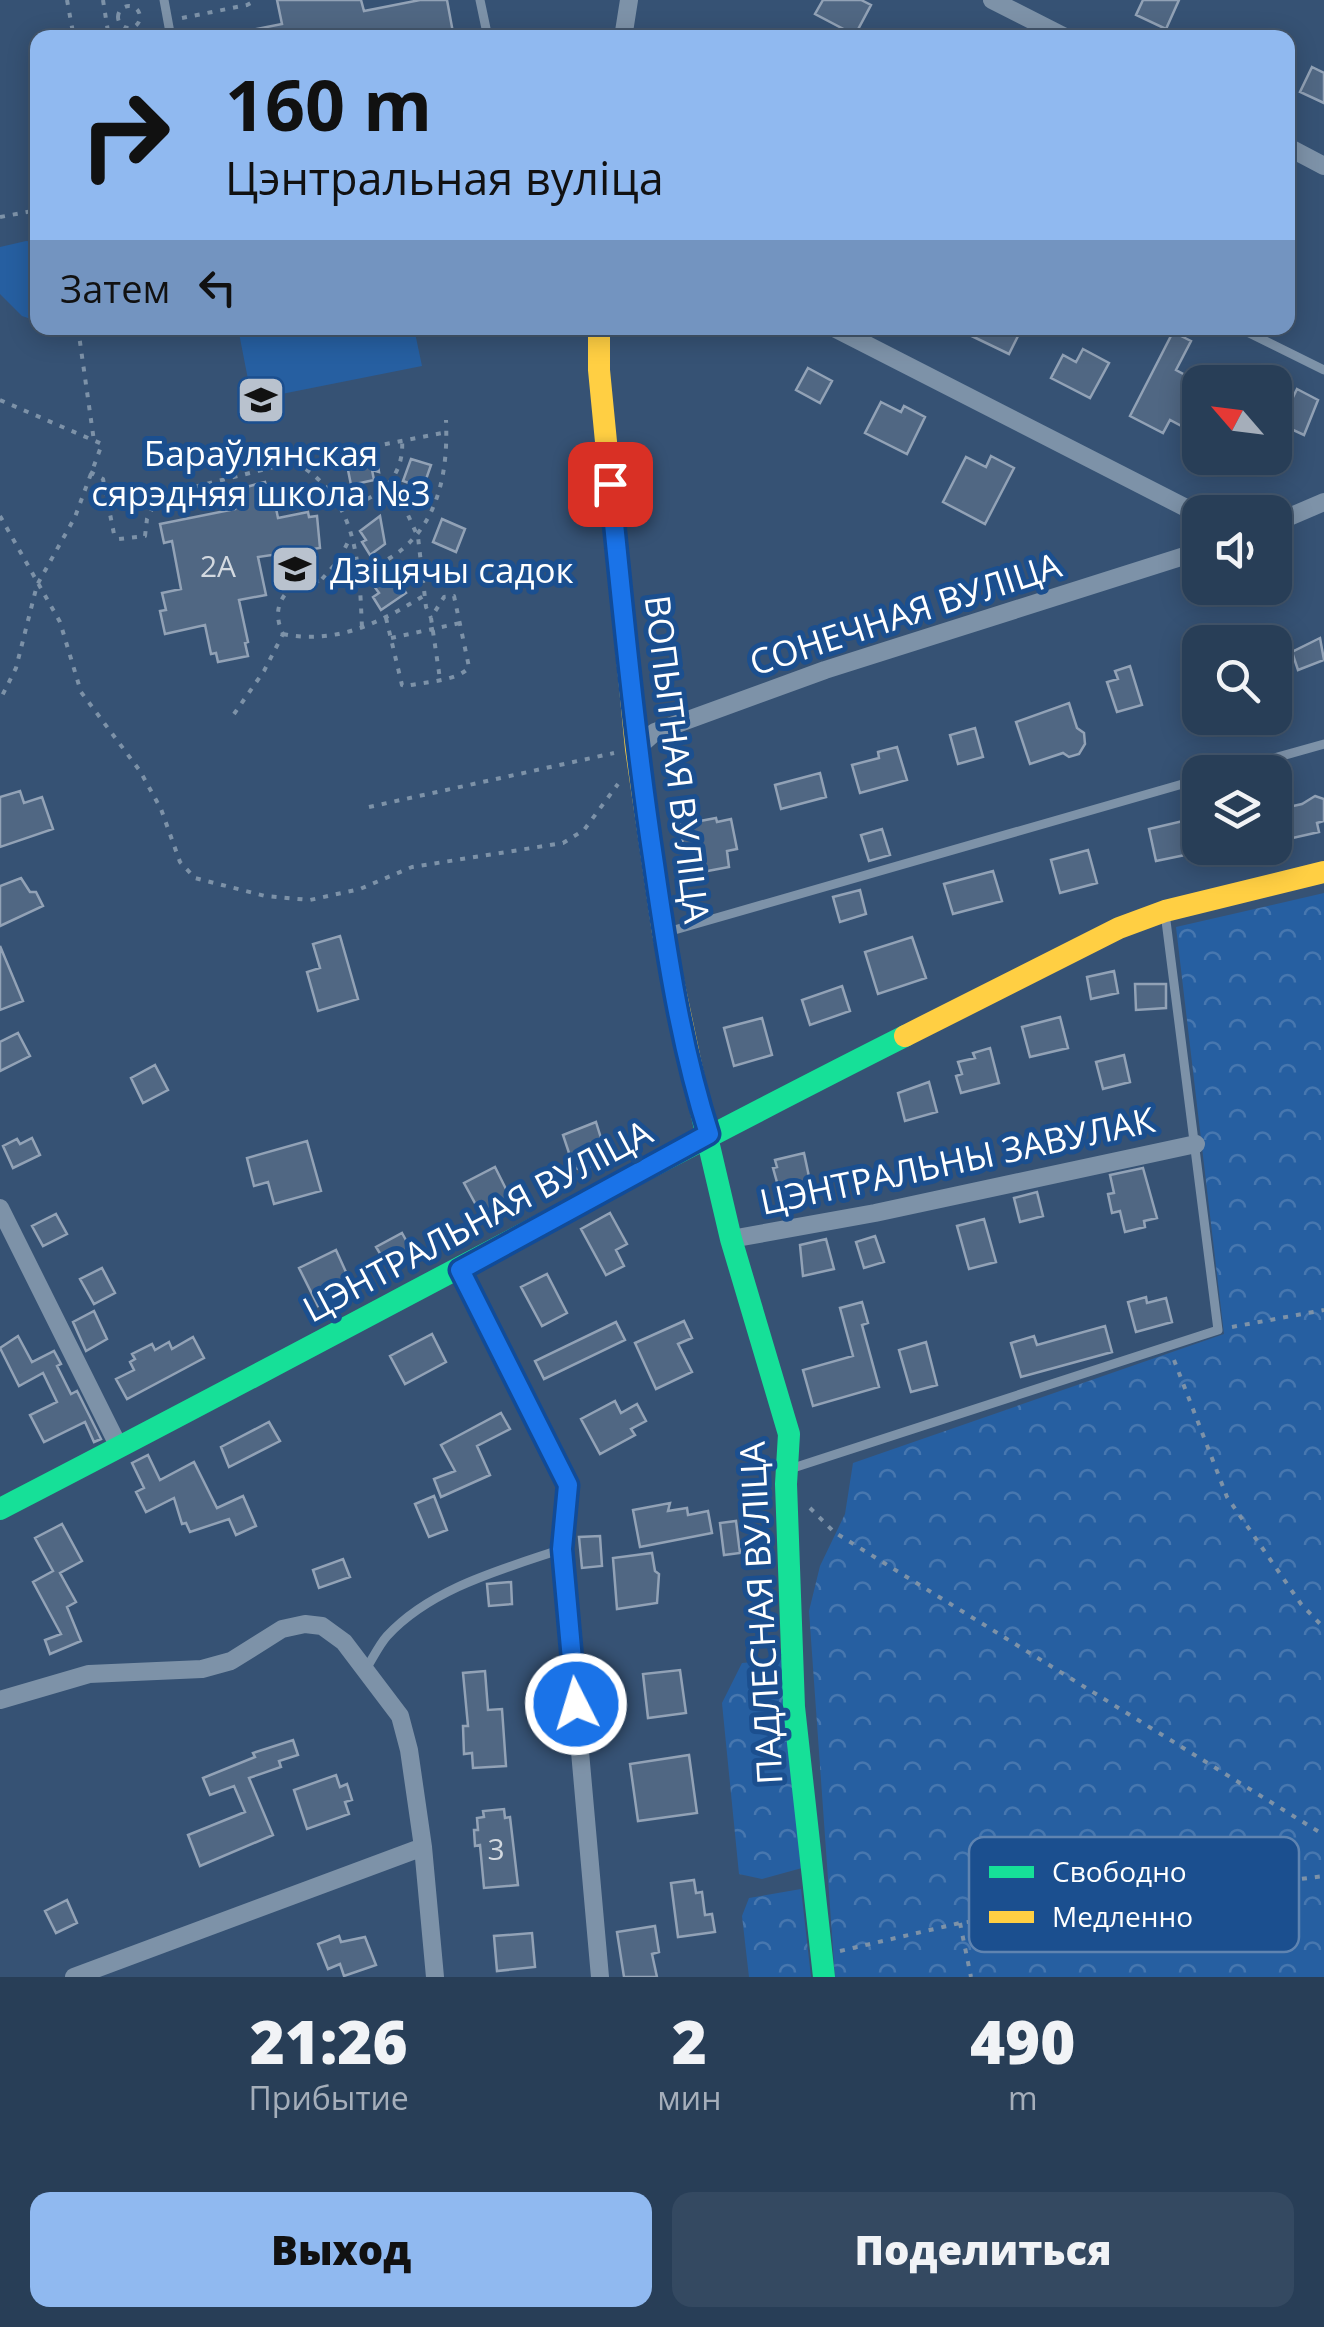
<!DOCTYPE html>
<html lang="ru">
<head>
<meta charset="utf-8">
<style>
	body { margin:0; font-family:"Open Sans",sans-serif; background:#344961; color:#f1f3f6; height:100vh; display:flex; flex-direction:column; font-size:38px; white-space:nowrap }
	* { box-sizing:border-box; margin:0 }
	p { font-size:32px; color:#a5aeba }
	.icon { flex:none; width:55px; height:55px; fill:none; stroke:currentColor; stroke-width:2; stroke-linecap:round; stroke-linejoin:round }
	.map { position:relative; height:1977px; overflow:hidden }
	.details { display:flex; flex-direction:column; background:#283e57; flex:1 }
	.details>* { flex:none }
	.top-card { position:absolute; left:30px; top:30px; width:1265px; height:305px; border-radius:20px; box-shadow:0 5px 25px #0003,0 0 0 2px #44576d; background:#90b9f0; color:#111; overflow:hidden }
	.needle { width:65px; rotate:298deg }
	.fabs { position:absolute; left:1182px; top:365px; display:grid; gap:20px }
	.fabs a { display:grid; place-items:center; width:110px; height:110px; border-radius:20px; background:#283e57; box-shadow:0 5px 25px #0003,0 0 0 2px #44576d; font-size:50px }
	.pin { position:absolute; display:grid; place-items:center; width:85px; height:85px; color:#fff; margin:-42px; border-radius:20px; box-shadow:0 5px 15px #0006 }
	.me { position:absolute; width:110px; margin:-55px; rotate:355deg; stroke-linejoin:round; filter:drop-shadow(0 0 8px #0008) }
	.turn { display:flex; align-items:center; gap:35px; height:210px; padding:0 30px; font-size:45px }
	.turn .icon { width:130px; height:130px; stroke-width:2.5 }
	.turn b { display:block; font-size:70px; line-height:85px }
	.then { display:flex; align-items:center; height:95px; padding:0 30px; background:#0003; gap:20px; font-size:38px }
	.eta { display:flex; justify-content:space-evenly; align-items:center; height:170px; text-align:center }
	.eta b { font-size:60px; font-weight:800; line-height:70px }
	.cta { display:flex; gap:20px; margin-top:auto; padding:20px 30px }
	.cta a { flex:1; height:115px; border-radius:20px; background:#90b9f0; color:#111; font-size:40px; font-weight:800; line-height:115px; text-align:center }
	.cta a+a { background:#344961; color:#f1f3f6 }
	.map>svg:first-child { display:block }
	.green { fill:#265fa1 }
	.forest { fill:url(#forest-crowns) }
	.building { fill:#506783; stroke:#92a2b6; stroke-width:2.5 }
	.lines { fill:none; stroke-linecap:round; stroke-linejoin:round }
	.path { stroke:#7d92a8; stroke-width:4; stroke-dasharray:5 8; stroke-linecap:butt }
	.lane { stroke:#7d92a8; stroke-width:9 }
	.street { stroke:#7d92a8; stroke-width:18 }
	.fast { stroke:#16e098; stroke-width:22 }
	.slow { stroke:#ffcf43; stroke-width:22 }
	.route-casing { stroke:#114b97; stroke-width:25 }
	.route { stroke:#1a73e8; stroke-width:18 }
	.labels { text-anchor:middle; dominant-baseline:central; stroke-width:10; stroke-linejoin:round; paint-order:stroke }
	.number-label { font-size:30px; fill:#d3d9e0 }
	.poi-label { font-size:35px; fill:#fff; stroke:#1b4f8f }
	.street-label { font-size:35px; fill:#fff; stroke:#1b4f8f }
	.key { fill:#1b4f8f; stroke:#5f84b1; stroke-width:2.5 }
	.key-label { font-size:28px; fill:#fff }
</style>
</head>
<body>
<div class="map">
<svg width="1324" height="1977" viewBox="0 0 1324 1977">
	<defs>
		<pattern id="forest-crowns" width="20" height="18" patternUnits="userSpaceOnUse" patternTransform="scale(2.5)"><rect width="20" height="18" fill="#265fa1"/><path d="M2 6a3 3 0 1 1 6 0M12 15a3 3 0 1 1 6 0" fill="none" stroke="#4777af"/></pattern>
	</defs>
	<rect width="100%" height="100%" fill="#365274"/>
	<path class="green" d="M26 241 37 242V321L22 316 0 294V247Z
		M238 328H414L422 366 252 400Z"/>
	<path class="forest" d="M1324 893V1977H835L809 1611 820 1566 845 1514 853 1463 1224 1334 1176 927Z
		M785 1659 802 1868 762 1879 739 1874 722 1703 742 1663Z
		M801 1889 811 1977H749L742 1916 749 1898Z"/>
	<path class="building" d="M277 0H361L364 11 420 0H447L454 38H253L252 30 282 24Z
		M823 0H861L871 5 855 35 815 14Z
		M1143 0H1179L1166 29 1136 15Z
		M1312 67 1324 73V103L1300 92Z
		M955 328H1022L1009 354Z
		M1173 332 1191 341 1176 370 1200 383V414L1191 431 1170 420 1163 433 1130 416Z
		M1083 349 1109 363 1090 398 1051 378 1063 355 1076 362Z
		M808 368 832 381 820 403 796 390Z
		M1297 389 1318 400 1304 435 1280 424Z
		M881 402 901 412 904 406 925 417 907 454 865 433Z
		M376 453 379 472 372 470 374 480 351 485 346 460 343 459Z
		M991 456 1014 468 985 524 943 502 966 457 986 467Z
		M411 459 431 465 423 488 403 481Z
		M265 482 267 490 272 489 278 518 308 512 309 517 317 516 320 548 258 557 266 595 239 600 248 642 245 643 248 656 218 662 216 653 211 654 205 625 165 634 160 611 166 610 162 593 181 589 172 541 164 543 160 524 235 509 231 491Z
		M380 516 385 544 370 555 362 542 366 540 360 531Z
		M442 519 465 529 456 552 433 542Z
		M393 573 406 593 381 610 373 597 379 593 374 586Z
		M1320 638 1324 660 1298 670 1292 652Z
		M1130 666 1142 705 1117 712 1107 682 1118 679 1115 671Z
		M1069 703 1077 728 1084 733 1085 744 1079 754 1069 757 1063 753 1030 764 1016 722Z
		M975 728 983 757 958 764 950 735Z
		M897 747 907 780 860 793 852 765 879 758 878 752Z
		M820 773 826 797 781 809 775 785Z
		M20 791 24 803 42 797 53 829 0 847V797Z
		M1315 796 1324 799V821L1317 823 1319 832 1275 842V810L1302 804Z
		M716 818 717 822 731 819 737 849 727 851 729 867 702 872 697 846 684 849 679 825Z
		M1183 821 1190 854 1156 861 1149 829Z
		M882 829 890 855 869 861 861 835Z
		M1088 850 1097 883 1060 893 1051 860Z
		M993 871 1002 901 953 914 944 884Z
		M21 878 30 892H36L43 906 0 926V886Z
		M860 890 866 914 840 922 833 897Z
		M340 936 358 999 318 1011 307 972 320 968 313 944Z
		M912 937 926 978 878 994 865 952Z
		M0 946 23 1001 0 1010Z
		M1114 971 1118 993 1091 999 1087 977Z
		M1135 984H1166V1008L1136 1010Z
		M842 986 850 1011 810 1025 802 1000Z
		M1060 1017 1068 1048 1030 1057 1022 1027Z
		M762 1018 772 1055 734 1066 724 1028Z
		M18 1033 30 1056 0 1071V1042Z
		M990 1048 999 1083 961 1093 956 1076 962 1074 958 1062 975 1058 973 1053Z
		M1124 1055 1130 1082 1103 1089 1096 1062Z
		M155 1065 168 1090 143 1103 131 1078Z
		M929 1082 937 1112 905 1121 898 1093Z
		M596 1122 604 1148 590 1167 582 1170 574 1168 563 1135Z
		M32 1138 40 1155 13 1168 3 1146 17 1139 20 1144Z
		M307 1141 321 1191 274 1204 268 1182 254 1186 247 1158Z
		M804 1153 811 1186 780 1193 773 1168 777 1167 775 1160Z
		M495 1167 511 1199 481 1214 464 1183Z
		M1143 1168 1157 1218 1144 1221 1145 1227 1125 1232 1120 1211 1112 1213 1108 1194 1114 1193 1110 1175Z
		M1037 1192 1043 1216 1020 1222 1014 1198Z
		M610 1213 627 1244 616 1250 624 1266 606 1275 581 1229Z
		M56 1214 67 1234 43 1246 32 1226Z
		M984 1219 996 1262 969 1269 957 1226Z
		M402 1233 412 1251 387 1265 376 1247Z
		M875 1236 884 1262 864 1268 856 1242Z
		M826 1239 834 1269 803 1276 800 1245Z
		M336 1250 350 1281 340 1285 344 1294 318 1306 299 1268Z
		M102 1268 115 1293 94 1304 80 1279Z
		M547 1274 567 1313 542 1326 521 1287Z
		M1146 1297 1147 1303 1166 1298 1172 1322 1136 1332 1128 1302Z
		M862 1302 868 1323 862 1325 879 1387 813 1406 803 1370 853 1356 840 1308Z
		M94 1311 107 1339 86 1351 73 1322Z
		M684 1321 692 1338 678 1344 692 1372 656 1389 635 1343Z
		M616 1322 625 1340 544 1379 535 1361Z
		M1105 1326 1112 1352 1021 1377 1011 1343 1034 1336 1037 1345Z
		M432 1334 446 1362 405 1384 390 1356Z
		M18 1336 32 1362 54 1351 61 1364 57 1366 71 1394 77 1391 101 1439 94 1442 85 1422 44 1442 30 1415 57 1402 43 1373 19 1386 0 1348Z
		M193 1337 204 1358 127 1399 116 1379 134 1370 130 1362 135 1359 132 1354 152 1344 155 1350 169 1342 172 1349Z
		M926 1342 937 1385 911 1392 899 1350Z
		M615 1401 621 1413 637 1404 646 1421 631 1429 635 1435 600 1454 581 1419Z
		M501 1413 510 1429 477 1446 490 1475 441 1497 434 1479 455 1471 441 1445Z
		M269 1422 280 1441 229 1467 221 1447Z
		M148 1455 160 1480 194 1462 217 1508 243 1496 256 1526 236 1535 229 1519 190 1532 186 1523 182 1524 174 1498 146 1512 136 1492 144 1488 132 1463Z
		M434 1496 447 1530 429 1537 415 1504Z
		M670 1503 668 1511 687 1508 688 1515 708 1511 712 1533 640 1547 633 1510Z
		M736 1521 740 1553 724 1555 720 1523Z
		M62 1524 82 1561 60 1573 76 1602 67 1607 81 1641 50 1654 45 1640 61 1634 33 1582 53 1571 35 1538Z
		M600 1536 602 1566 582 1568 579 1537Z
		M652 1553 655 1571 659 1574 657 1603 617 1609 613 1558Z
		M343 1559 350 1577 319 1588 313 1570Z
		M511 1582 512 1604 489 1606 487 1584Z
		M680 1670 686 1713 648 1718 643 1674Z
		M485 1671 488 1710 502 1709 506 1766 473 1768 472 1753 464 1754 463 1726H468L463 1673Z
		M293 1740 298 1755 279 1761 281 1767 249 1778 273 1835 200 1866 188 1835 245 1812 234 1786 210 1795 203 1778 255 1757 253 1753Z
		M689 1755 697 1813 638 1821 630 1764Z
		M336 1775 340 1787 347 1784 352 1800 345 1802 349 1814 307 1829 294 1790Z
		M504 1809 505 1818 510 1817 518 1885 484 1888 480 1845 475 1846 474 1830H478L477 1818 484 1817 483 1811Z
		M694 1880 696 1893 702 1892 705 1915 712 1914 715 1932 678 1937 671 1883Z
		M67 1900 77 1923 56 1933 45 1911Z
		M655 1926 659 1952 652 1954 657 1977H624L617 1932Z
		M532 1933 535 1967 497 1971 494 1936Z
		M339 1936 341 1942 365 1937 376 1965 344 1976 340 1964 328 1969 318 1944Z"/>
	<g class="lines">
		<path class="path" d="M67 0 74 38
			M103 0 109 38
			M118 17a11 11 0 1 1 22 0a11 11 0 1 1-22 0Z
			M182 18 247 5 256 0
			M0 217 38 210
			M78 328 94 441
			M0 400 102 444 75 517 37 585 16 668 0 700
			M295 462C358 499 359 561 362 628
			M90 472 103 479 114 534 119 539 145 536 147 519 154 505 174 492 294 462 447 432
			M392 480 418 537 426 607 431 618
			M342 506C377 502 405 478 402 440
			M0 516 60 622 81 692 140 771 161 809 180 862 195 878 265 896 310 900 360 889 412 867 563 843 584 830 618 784
			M322 579 339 560 350 538
			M386 618 402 685 406 686C424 682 459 681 469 667L454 596 444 597 431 618 440 679
			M283 634C337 645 381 622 425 595
			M391 638 460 623
			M234 714 264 671 283 634C274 615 277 600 293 586 316 581 340 578 362 571 431 548 449 487 446 420
			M369 807 614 753
			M1232 1327 1324 1310
			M1174 1360 1227 1497 1301 1604 1324 1628
			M810 1508 834 1532 1324 1835
			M960 1923 971 1977
			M840 1951 960 1923 1324 1876"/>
		<path class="lane" d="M164 0 171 38
			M480 0 488 38
			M624 34 649 38
			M1239 328 1324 370
			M1225 772 1324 744
			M664 933 1200 779
			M790 1469 1218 1330 1165 913
			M366 1669C373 1658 379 1645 387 1636 431 1588 503 1569 562 1549"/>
		<path class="street" d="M992 0 1067 38
			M623 38 629 0
			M1288 147 1324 166
			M834 328 1200 515
			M1275 523 1324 502
			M636 749 655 732 825 670 1200 551
			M0 1208 119 1447
			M731 1239 875 1213 1196 1144
			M460 1270 568 1485 562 1549 600 1977
			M0 1700 89 1674 202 1669 231 1661 282 1629 305 1624 322 1626 344 1642 400 1716 409 1750 423 1847 435 1977
			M74 1977 423 1847"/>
		<path class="fast" d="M700 1107 731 1239 789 1434 786 1484 794 1707 824 1977
			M0 1509C303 1353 601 1189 905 1036"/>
		<path class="slow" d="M599 328V370L636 749 663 933 700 1107
			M905 1036 1119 928 1165 911 1324 872"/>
	</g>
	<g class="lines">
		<g class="route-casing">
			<path id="route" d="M576 1704 562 1549 568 1485 460 1270 709 1134C681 1047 667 955 654 864 635 738 623 611 610 484"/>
		</g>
		<use href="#route" class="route"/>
	</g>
	<defs>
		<g id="school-square" transform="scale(2.5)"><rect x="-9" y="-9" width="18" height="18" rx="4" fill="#b9c2ce" stroke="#1b4f8f"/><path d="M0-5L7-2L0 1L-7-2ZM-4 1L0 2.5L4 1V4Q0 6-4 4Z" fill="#111"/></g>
	</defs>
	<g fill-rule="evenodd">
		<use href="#school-square" x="261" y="400"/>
		<use href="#school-square" x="295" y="569"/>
	</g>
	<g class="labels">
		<g class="number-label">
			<text x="218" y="565">2А</text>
			<text x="496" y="1848">3</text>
		</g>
		<g class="poi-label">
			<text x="261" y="452">Бараўлянская<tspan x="261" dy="40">сярэдняя школа №3</tspan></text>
			<text x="330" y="569" text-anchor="start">Дзіцячы садок</text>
		</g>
		<g class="street-label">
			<text transform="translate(905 613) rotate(-18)">СОНЕЧНАЯ ВУЛІЦА</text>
			<text transform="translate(678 759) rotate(83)">ВОПЫТНАЯ ВУЛІЦА</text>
			<text transform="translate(957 1160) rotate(-12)">ЦЭНТРАЛЬНЫ ЗАВУЛАК</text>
			<text transform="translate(477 1220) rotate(-28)">ЦЭНТРАЛЬНАЯ ВУЛІЦА</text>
			<text transform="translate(760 1613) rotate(-93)">ПАДЛЕСНАЯ ВУЛІЦА</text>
		</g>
	</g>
	<rect x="969" y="1837" width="330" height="115" rx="15" class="key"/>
	<rect x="989" y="1866" width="45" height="12" fill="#16e098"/>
	<rect x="989" y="1911" width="45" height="12" fill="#ffcf43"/>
	<g class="key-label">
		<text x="1052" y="1882">Свободно</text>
		<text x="1052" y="1927">Медленно</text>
	</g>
</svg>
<div class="fabs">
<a><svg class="needle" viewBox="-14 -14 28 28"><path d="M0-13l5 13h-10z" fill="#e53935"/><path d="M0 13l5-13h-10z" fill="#a5aeba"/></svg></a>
<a><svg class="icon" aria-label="sound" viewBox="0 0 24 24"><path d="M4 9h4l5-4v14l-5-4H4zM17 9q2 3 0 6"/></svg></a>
<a><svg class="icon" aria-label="search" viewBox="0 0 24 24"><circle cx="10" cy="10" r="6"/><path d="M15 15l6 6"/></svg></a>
<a><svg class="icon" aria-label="layers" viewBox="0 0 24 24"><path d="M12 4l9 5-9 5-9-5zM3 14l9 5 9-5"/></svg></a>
</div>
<div class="pin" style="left:610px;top:484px;background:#d93025"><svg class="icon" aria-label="arrive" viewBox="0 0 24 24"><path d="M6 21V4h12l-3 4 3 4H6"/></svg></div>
<svg class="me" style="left:576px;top:1704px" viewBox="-20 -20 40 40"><circle r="17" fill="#1a73e8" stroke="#fff" stroke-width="3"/><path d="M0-11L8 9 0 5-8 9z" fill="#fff"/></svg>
<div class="top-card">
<div class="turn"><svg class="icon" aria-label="right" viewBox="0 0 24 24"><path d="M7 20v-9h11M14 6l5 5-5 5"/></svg><div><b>160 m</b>Цэнтральная вуліца</div></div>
<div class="then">Затем<svg class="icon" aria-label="left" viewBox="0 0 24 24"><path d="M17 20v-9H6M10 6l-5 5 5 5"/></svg></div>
</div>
</div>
<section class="details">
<div class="eta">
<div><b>21:26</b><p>Прибытие</p></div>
<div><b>2</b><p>мин</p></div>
<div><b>490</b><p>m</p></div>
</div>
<div class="cta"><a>Выход</a><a>Поделиться</a></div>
</section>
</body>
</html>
